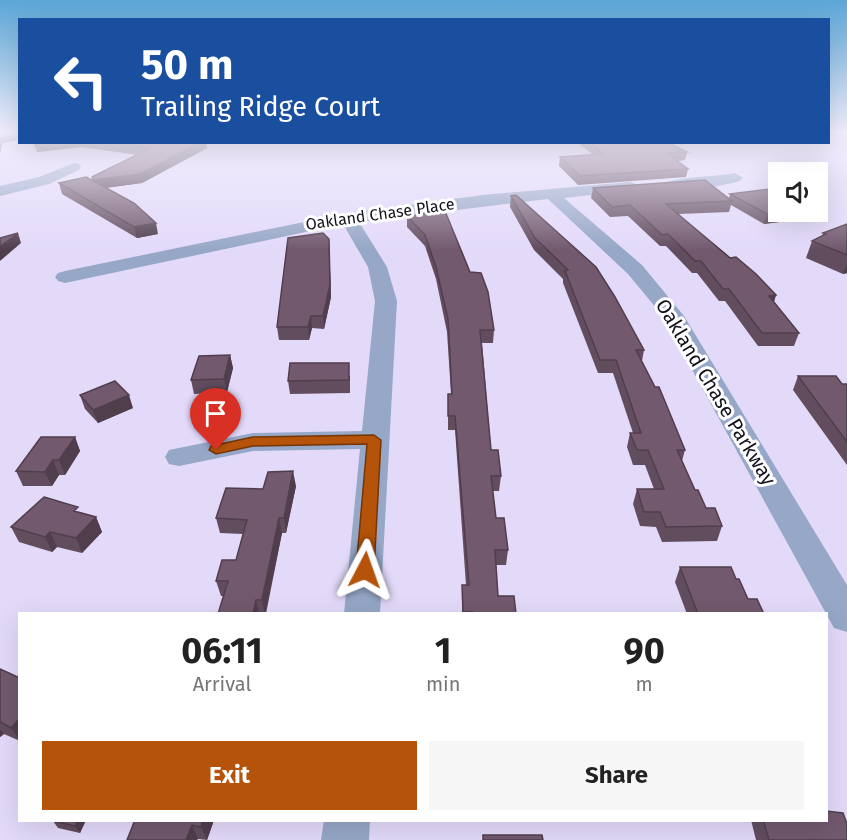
<!DOCTYPE html>
<html lang="en">
<head>
<meta charset="utf-8">
<style>
	body { margin:0; font-family:"Fira Sans",sans-serif; background:#f6f6f6; color:#222; height:100vh; display:flex; flex-direction:column; font-size:22px; white-space:nowrap }
	* { box-sizing:border-box; margin:0 }
	p { font-size:20px; color:#767676 }
	.icon { flex:none; width:33px; height:33px; fill:none; stroke:currentColor; stroke-width:2; stroke-linecap:round; stroke-linejoin:round }
	.map { position:relative; flex:1; overflow:hidden }
	.drawer { position:absolute; left:18px; top:612px; width:810px; height:210px; display:flex; flex-direction:column; background:#fff; border-radius:0px; box-shadow:0 6px 24px #0002 }
	.drawer>* { flex:none }
	.guide { position:absolute; left:18px; top:18px; width:812px; height:126px; border-radius:0px; box-shadow:0 6px 24px #0002; background:#1a4fa0; color:#fff; overflow:hidden }
	.tools { position:absolute; left:768px; top:162px; display:grid; gap:12px }
	.tools a { display:grid; place-items:center; width:60px; height:60px; border-radius:0px; background:#fff; box-shadow:0 6px 24px #0002; font-size:30px }
	.pin { position:absolute; display:grid; place-items:center; width:51px; height:51px; color:#fff; margin:-62px -26px; border-radius:50% 50% 50% 0; rotate:-45deg; box-shadow:0 0 6px #0007 }
	.pin .icon { rotate:45deg }
	.me { position:absolute; width:66px; margin:-33px; rotate:4deg; stroke-linejoin:round; filter:drop-shadow(0 0 4px #0008) }
	.turn { display:flex; align-items:center; gap:21px; height:126px; padding:0 24px; font-size:27px }
	.turn .icon { width:78px; height:78px; stroke-width:2.5 }
	.turn b { display:block; font-size:42px; line-height:51px }
	.eta { display:flex; justify-content:space-evenly; align-items:center; height:102px; text-align:center }
	.eta b { font-size:36px; font-weight:700; line-height:42px }
	.primary-button { display:flex; gap:12px; margin-top:auto; padding:12px 24px }
	.primary-button a { flex:1; height:69px; border-radius:0px; background:#b45309; color:#fff; font-size:24px; font-weight:700; line-height:69px; text-align:center }
	.primary-button a+a { background:#f6f6f6; color:#222 }
	.map>svg:first-child { display:block }
	.lines { fill:none; stroke-linecap:round; stroke-linejoin:round }
	.street { fill:#96a7c7; fill-rule:evenodd }
	.wall { fill:#624d5f }
	.shaded-wall { fill:#503e4d }
	.building { fill:#72596e; stroke:#503e4d; stroke-width:1.5 }
	.route { fill:#b45309; stroke:#753606; stroke-width:1.5 }
	.labels { text-anchor:middle; dominant-baseline:central; stroke-width:6; stroke-linejoin:round; paint-order:stroke }
	.far-street-label { font-size:16px; fill:#14111c; stroke:#fff }
	.street-label { font-size:20px; fill:#14111c; stroke:#fff }
</style>
</head>
<body>
<div class="map">
<svg width="847" height="840" viewBox="0 0 847 840">
	<rect width="100%" height="100%" fill="#e3dafa"/>
	<g class="lines">
		<path class="street" d="M74 163 79 164 81 167 79 170 49 184 0 196V186L39 177Z
			M735 173 743 178 740 181C726 185 673 196 663 185 671 176 720 177 735 173Z
			M630 182 636 184 638 187 636 190 564 198 642 265 684 316 847 585V632L834 628 662 315 628 274 548 199 359 222 387 267 397 301 380 614H344L360 449 253 451 179 466 169 464 165 457 169 450 179 448 253 433 362 431 375 301 368 267 343 224 65 283 58 281 55 277 58 273 65 271 348 213 483 195Z
			M324 820H370L369 840H321Z"/>
	</g>
	<path class="wall" d="M34 142H206L207 148 142 183 106 188 158 234 137 238 62 194 59 183 94 181 138 155 81 147 37 152Z
		M320 142H365V144Z
		M577 142H667L687 152 685 160 678 161 688 169 686 177 578 185 559 166 560 157 593 155Z
		M593 188 729 198 730 194 802 219 764 224 731 205 729 212 678 214 776 295 774 302 799 333 794 346H758L725 301H719L697 273H692L666 246H660L628 216 610 217 591 198Z
		M511 196 644 350 642 361 685 450 682 461 695 490 706 508 722 526 717 541 662 542 656 527 640 526 633 504 637 489H654L645 465H633L627 447 630 433H633L613 373H598L563 283V279L534 250 510 207Z
		M445 211 494 330 493 343H482L491 450 501 476 499 491H493L496 518 508 550 506 565H496L498 596 516 614H462V585H466L455 430H448V394H451L447 332 436 279 425 246 407 227V216Z
		M847 224V273L843 274 806 258 812 241 822 236 823 233Z
		M329 239 331 297 324 329 312 328 309 340H279L277 327Z
		M230 355 233 368 227 392 194 394 191 380Z
		M350 376V393L290 394 288 381Z
		M798 376 842 384H847V465L793 390Z
		M80 395 133 408 98 423 85 409Z
		M75 437 80 451 65 475H59L52 486H23L16 471Z
		M296 486 286 533H282L266 614H218L224 596H221L216 581 236 560 243 534 220 533 216 518 263 489Z
		M80 512 96 517 102 532 82 553 57 547 52 552 19 542 11 527Z
		M680 567 736 579 748 599 764 614H687L675 582Z
		M0 669 20 678V741L4 734 0 737Z
		M86 820 80 833 58 828 53 821Z
		M214 820 207 840 198 839 127 840Z
		M751 820H826L847 840H756Z"/>
	<path class="shaded-wall" d="M12 133H20V140L3 143 0 153V135Z
		M47 142H80L81 147 37 152 34 144Z
		M201 142H206L207 148 142 183 96 189 93 180Z
		M789 212H806L802 219 764 224 767 214Z
		M156 223 158 234 137 238 134 227Z
		M18 233 21 243 0 261V247Z
		M329 239 331 297 324 329 323 316Z
		M847 264V273L843 274Z
		M776 295 772 307 769 296Z
		M311 316 312 328 309 340 308 327Z
		M230 355 233 368 227 392 224 379Z
		M129 395 133 408 98 423 93 410Z
		M75 437 80 451 65 475 59 460Z
		M53 460 59 475 52 486 45 472Z
		M293 471 296 486 286 533 284 518Z
		M96 517 102 532 82 553 76 538Z
		M279 518 282 533 265 614 262 600Z
		M50 532 57 547 52 552 45 537Z
		M256 600 259 614H253Z
		M20 718V740L11 728Z
		M0 729 4 734 0 737Z
		M78 820H86L80 833 75 826Z
		M203 820H214L207 840 201 827Z
		M192 825 198 839 197 840H186Z"/>
	<path class="building" d="M0 133H12L0 135V136Z
		M106 142H201L140 174 93 180 92 177 151 148Z
		M589 142H667L687 152 667 153 688 169 580 176 560 157 603 154Z
		M86 177 134 203 156 223 134 227 59 183Z
		M705 180 732 201 666 204 730 258 736 257 756 274 776 295 769 296 799 333H762L729 289H723L701 261H695L668 234 662 235 630 205 612 207 593 188Z
		M778 188V212H789L767 214 730 194Z
		M516 195 596 267 615 297 644 350H636L655 387H659L685 450H677L695 490H698L706 508H715L722 526 666 527 660 512H644L637 489H664L648 450H637L630 433H641L616 360H600L565 271 568 270 535 238 511 196Z
		M445 211 470 272 481 273 488 292 494 330H480L491 450H498L501 476H491L496 518H504L508 550H495L498 596H514L516 614H473V612H463L462 585H469L455 416H448V394H452L448 319 436 267 425 235 407 216Z
		M847 224V255L812 241 826 234 823 233Z
		M18 233 0 247V238Z
		M323 233 329 239 330 285 323 316H311L308 327H277L288 238Z
		M230 355 224 379 191 380 199 356Z
		M290 363H349V380L288 381Z
		M798 376H836L842 384H847V442Z
		M115 381 129 395 93 410 80 395Z
		M41 437H75L59 460H53L45 472 16 471Z
		M293 471 284 518H279L262 600H256L253 614H218L228 581H216L222 560H236L247 520 216 518 226 488 263 489 268 472Z
		M44 497 78 507 74 511 96 517 76 538 50 532 45 537 11 527Z
		M680 567H731L736 579H739L748 599H757L764 614H698Z
		M0 669 20 678V718L11 728 0 722Z
		M826 811 843 813 847 824V840H769L763 820H826Z
		M53 820H78L75 826 53 821Z
		M135 820H203L201 827 192 825 186 840H127Z
		M483 835H542L543 840H483Z"/>
	<linearGradient id="sky" x2="0" y2="1"><stop stop-color="#5aa6d7"/><stop offset="0.53" stop-color="#f2eefd"/><stop offset="1" stop-color="#f2eefd" stop-opacity="0"/></linearGradient>
	<rect width="847" height="250" fill="url(#sky)"/>
	<path class="route" d="M374 435 381 440 374 570 371 575H359L356 570 367 444 253 446 216 454 209 450 211 446 253 437Z"/>
	<g class="labels">
		<g class="far-street-label">
			<text transform="translate(380 214) rotate(-8)">Oakland Chase Place</text>
		</g>
		<g class="street-label">
			<text transform="translate(716 392) rotate(59)">Oakland Chase Parkway</text>
		</g>
	</g>
</svg>
<div class="tools">
<a><svg class="icon" aria-label="sound" viewBox="0 0 24 24"><path d="M4 9h4l5-4v14l-5-4H4zM17 9q2 3 0 6"/></svg></a>
</div>
<div class="pin" style="left:216px;top:450px;background:#d93025"><svg class="icon" aria-label="arrive" viewBox="0 0 24 24"><path d="M6 21V4h12l-3 4 3 4H6"/></svg></div>
<svg class="me" style="left:365px;top:570px" viewBox="-20 -20 40 40"><path d="M0-17L14 15 0 8-14 15z" fill="#b45309" stroke="#fff" stroke-width="4"/></svg>
<div class="guide">
<div class="turn"><svg class="icon" aria-label="left" viewBox="0 0 24 24"><path d="M17 20v-9H6M10 6l-5 5 5 5"/></svg><div><b>50 m</b>Trailing Ridge Court</div></div>
</div>
<section class="drawer">
<div class="eta">
<div><b>06:11</b><p>Arrival</p></div>
<div><b>1</b><p>min</p></div>
<div><b>90</b><p>m</p></div>
</div>
<div class="primary-button"><a>Exit</a><a>Share</a></div>
</section>
</div>
</body>
</html>
